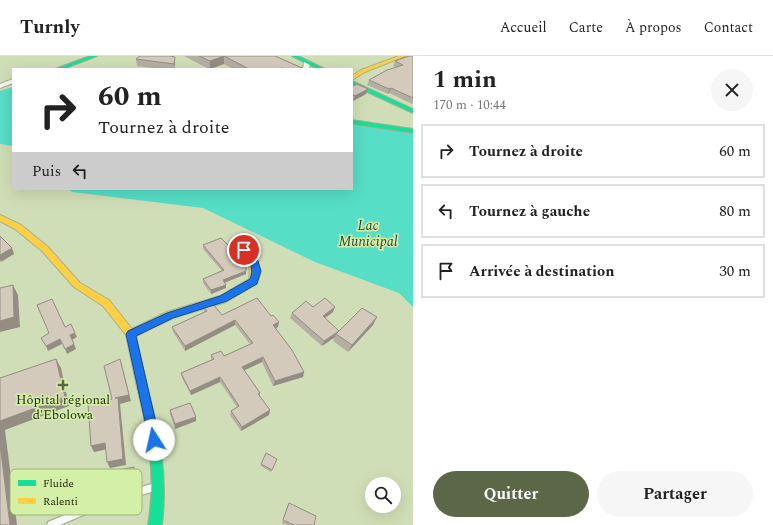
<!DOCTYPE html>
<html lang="fr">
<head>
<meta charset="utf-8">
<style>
	body { margin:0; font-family:Spectral,serif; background:#f6f6f6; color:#222; height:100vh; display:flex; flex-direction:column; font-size:15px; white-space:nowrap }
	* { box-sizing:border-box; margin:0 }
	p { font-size:13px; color:#767676 }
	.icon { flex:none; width:22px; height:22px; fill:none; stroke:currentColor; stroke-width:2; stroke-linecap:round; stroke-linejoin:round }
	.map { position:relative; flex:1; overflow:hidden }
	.drawer { display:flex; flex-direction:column; background:#fff; width:360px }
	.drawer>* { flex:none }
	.hud { position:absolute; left:12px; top:12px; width:341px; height:122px; border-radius:0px; box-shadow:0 4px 16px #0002; background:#fff; color:#222; overflow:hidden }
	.tools { position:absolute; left:365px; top:421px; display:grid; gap:8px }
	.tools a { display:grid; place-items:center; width:36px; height:36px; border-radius:50%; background:#fff; box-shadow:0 4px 16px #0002; font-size:20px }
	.pin { position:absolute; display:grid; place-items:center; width:34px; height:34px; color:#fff; margin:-17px; border:2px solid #fff; border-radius:50%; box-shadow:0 1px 4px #0007 }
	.me { position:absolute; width:44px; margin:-22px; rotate:350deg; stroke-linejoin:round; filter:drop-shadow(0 0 3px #0008) }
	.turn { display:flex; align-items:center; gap:14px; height:84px; padding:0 20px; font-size:18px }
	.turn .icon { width:52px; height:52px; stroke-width:2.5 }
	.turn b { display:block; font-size:28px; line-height:34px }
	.then { display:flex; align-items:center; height:38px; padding:0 20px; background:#0003; gap:8px; font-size:15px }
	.round { display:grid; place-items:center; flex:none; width:42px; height:42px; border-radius:21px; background:#f6f6f6 }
	.head { display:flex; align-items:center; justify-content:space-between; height:68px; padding:0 20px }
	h1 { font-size:24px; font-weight:700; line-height:30px }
	.button { display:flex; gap:8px; margin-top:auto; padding:8px 20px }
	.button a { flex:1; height:46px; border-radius:24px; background:#5c6747; color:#fff; font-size:16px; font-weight:700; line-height:46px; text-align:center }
	.button a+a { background:#f6f6f6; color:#222 }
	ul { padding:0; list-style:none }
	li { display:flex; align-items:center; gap:12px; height:54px; margin:0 8px 6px; padding:0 12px; border:2px solid #e0e0e0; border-radius:0px }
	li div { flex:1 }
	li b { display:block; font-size:15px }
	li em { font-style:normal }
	header { display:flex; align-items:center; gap:24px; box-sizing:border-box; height:56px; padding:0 20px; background:#fff; border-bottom:1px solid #e0e0e0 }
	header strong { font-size:19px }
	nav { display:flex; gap:22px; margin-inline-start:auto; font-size:14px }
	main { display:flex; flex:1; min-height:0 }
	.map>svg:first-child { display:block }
	.water { fill:#56dec6 }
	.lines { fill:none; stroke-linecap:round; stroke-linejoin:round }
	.lane-casing { stroke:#a6b192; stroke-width:2.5 }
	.street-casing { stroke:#a6b192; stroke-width:2 }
	.fast-casing { stroke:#a6b192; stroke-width:2 }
	.slow-casing { stroke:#a6b192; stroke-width:2 }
	.lane { fill:#f8faf4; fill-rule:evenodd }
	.street { fill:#f8faf4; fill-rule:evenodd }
	.fast { fill:#16e098; fill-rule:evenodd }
	.slow { fill:#ffcf43; fill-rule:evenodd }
	.wall { fill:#b5aea2 }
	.shaded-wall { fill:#948d84 }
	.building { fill:#d3cabc; stroke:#948d84 }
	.route { fill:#1a73e8; stroke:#114b97 }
	.poi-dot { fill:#5c6747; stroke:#d4efa6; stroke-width:1.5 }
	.labels { text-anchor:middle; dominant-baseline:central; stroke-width:3; stroke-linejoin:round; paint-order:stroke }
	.poi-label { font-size:13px; fill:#1e270a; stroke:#d4efa6 }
	.water-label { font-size:14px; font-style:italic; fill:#26423e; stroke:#d4efa6 }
	.key { fill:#d4efa6; stroke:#9db377; stroke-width:1 }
	.key-label { font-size:11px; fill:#1e270a }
</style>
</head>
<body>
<header>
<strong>Turnly</strong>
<nav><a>Accueil</a><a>Carte</a><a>À propos</a><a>Contact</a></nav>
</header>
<main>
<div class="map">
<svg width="413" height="469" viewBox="0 0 413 469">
	<rect width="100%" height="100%" fill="#d0deb7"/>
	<path class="water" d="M13 31V90L0 88V35Z
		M352 69 413 77V251L399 237 315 206 203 152 72 136 68 133H352Z"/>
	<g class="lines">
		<g class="lane-casing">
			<path id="lane" d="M155 427 158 428 159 431 158 434 155 435 109 448 60 469H47L48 466 109 440Z"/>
		</g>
		<g class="street-casing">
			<path id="street" d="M307 4 310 6 309 13H303L304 6Z
				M13 23V27L0 32V28Z"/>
		</g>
		<g class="fast-casing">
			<path id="fast" d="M90 0H97L63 13H55Z
				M292 0H298L325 13H318Z
				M352 25 413 53V57L352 29Z
				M352 64 413 73V77L352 68Z
				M142 326 146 328 147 331C160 378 168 420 162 469H148C156 420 149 379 137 331L138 328Z"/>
		</g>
		<g class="slow-casing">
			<path id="slow" d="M399 0H405L365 16 352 24V20L361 14Z
				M0 159 21 169 48 191 80 227 109 244 132 273 167 256 220 240 249 223C252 204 244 199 230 189L229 187 230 185H236C250 195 265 208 256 227L226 246 173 262 136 280 147 331 146 334 142 336 138 334 137 331 126 279 103 250 74 231 42 195 15 173 0 165Z"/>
		</g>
		<use href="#lane" class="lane"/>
		<use href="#street" class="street"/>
		<use href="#fast" class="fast"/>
		<use href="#slow" class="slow"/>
	</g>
	<path class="wall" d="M184 0H275L302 12V13H233L224 8 211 13H209Z
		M413 0V47L412 48 389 37 388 38 367 29 369 24 396 11 393 10 395 5Z
		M175 1V8L174 13H161L137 10 136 3Z
		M352 30H353L366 38 353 45 352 44Z
		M203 189 246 218 225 227 226 232 211 238 203 227V223L222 215 203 193Z
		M204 251 222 259 278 271 276 272 304 316 303 321 273 330 262 306 244 314 260 337V340L270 354 269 359 241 375 230 359 231 355 237 351 220 326 191 339 182 322 181 317 211 304V299L224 300 250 288 235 269 185 295 173 276 172 271 204 256Z
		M313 251 333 256 325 262 339 275 373 269 348 296 333 285 335 281 322 290 290 262 292 257Z
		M170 354 196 361V365L175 373 170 358Z
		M277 403 271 416 261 410V408Z
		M289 447 314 469H287L282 467 287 450Z"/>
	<path class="shaded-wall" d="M224 0V8L210 13V5Z
		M175 1V8L174 13V8Z
		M391 32 389 37 388 38 389 33Z
		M368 33 366 38 353 45 355 40Z
		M12 192 14 198 1 206 0 204V199Z
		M246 215V218L223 227V224Z
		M13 229 18 239 20 271 0 276V265Z
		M226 229V232L211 238V234Z
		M335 251 333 256 321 265 323 260Z
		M377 261 373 269 348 296 352 289Z
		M235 264V269L185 295V290Z
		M279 266 278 271 272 274 273 269Z
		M339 275 336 278 335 281 322 290 324 285Z
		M75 277 77 281 72 284 70 279Z
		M60 283 62 288 48 295 46 290Z
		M74 288 76 293 67 298 65 293Z
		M263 301 262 306 241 316 242 311Z
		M56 303 61 312 69 350 5 374 17 469H10L0 388V365Z
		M120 303 131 345 120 348 126 409 110 412 107 406Z
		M304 316 303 321 273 330 275 325Z
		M220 321V326L191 339 190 335Z
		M270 354 269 359 241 375 242 371Z
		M196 361V365L175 373V368Z
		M105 387 108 393 94 396 91 390Z
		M134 411 135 421 125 423 124 422Z"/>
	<path class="building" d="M140 0H170L175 1 174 8 136 3Z
		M199 0H275L302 12 300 13H285L282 12 279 13H249L224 0 210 5Z
		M409 0H413V42L391 32 389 33 369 24 387 14 403 9 395 5Z
		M357 28 368 33 355 40 352 38V30H353Z
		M0 180 12 192 0 199Z
		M221 182 246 207V215L223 224 226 229 211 234 203 223 224 214 203 189Z
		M13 229 14 261 0 265V232Z
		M257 242 271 260 273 259 279 266 273 269 292 294 304 316 275 325 263 301 242 311 260 337 258 338 270 354 242 371 231 355 239 350 220 321 190 335 181 317 214 303 211 299 221 295 224 300 253 287 235 264 185 290 172 271 207 255 204 251 213 248 222 259Z
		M325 242 335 251 323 260 339 275 324 285 292 257 306 245 313 251Z
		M52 243 65 271 71 268 75 277 70 279 74 288 65 293 60 283 46 290 41 282 49 277 37 249Z
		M362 252 377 261 352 289 336 278Z
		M56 303 65 341 0 365V322Z
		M120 303 129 339 115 342H118L123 403 107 406 105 387 91 390 88 348 112 343 104 310Z
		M190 347 196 361 175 368 170 354Z
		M0 388 10 469H0Z
		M266 397 277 403 272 414 261 408Z
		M134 411V420L124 422 123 413Z
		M289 447 316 460 314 469H294L283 464Z"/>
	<path class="route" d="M244 191 247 192 258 205 261 215 257 228 227 245 173 262 136 280 160 384 159 388 154 389 150 388 126 278 128 275 167 257 220 240 250 223C255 208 247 206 239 194Z"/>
	<path class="poi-dot" d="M61 323h4v4h4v4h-4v4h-4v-4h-4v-4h4z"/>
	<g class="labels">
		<g class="poi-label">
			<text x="63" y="344">Hôpital régional<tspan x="63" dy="15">d'Ebolowa</tspan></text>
		</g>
		<g class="water-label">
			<text x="368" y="169">Lac<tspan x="368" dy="16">Municipal</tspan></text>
		</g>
	</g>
	<rect x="10" y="413" width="132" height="46" rx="6" class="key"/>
	<rect x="18" y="424" width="18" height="6" fill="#16e098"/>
	<rect x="18" y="442" width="18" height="6" fill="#ffcf43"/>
	<g class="key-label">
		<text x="43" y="431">Fluide</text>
		<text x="43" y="449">Ralenti</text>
	</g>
</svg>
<div class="tools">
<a><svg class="icon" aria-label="search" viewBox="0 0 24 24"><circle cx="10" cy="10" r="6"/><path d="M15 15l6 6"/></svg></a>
</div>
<div class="pin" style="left:244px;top:194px;background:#d93025"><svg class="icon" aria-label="arrive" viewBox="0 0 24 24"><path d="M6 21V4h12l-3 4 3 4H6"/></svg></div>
<svg class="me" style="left:154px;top:384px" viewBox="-20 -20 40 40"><circle r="19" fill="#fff"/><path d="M0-13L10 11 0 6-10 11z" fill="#1a73e8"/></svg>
<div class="hud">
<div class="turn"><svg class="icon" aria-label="right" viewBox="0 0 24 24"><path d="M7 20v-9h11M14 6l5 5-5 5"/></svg><div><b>60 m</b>Tournez à droite</div></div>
<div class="then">Puis<svg class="icon" aria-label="left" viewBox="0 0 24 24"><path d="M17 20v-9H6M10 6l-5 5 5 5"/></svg></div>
</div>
</div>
<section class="drawer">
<div class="head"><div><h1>1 min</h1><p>170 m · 10:44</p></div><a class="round"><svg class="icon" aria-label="close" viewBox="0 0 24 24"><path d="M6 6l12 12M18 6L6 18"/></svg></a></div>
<ul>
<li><svg class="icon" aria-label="right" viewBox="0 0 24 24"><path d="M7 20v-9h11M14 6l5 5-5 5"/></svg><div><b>Tournez à droite</b></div><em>60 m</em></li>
<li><svg class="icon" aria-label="left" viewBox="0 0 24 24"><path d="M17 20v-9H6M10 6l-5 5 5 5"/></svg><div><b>Tournez à gauche</b></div><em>80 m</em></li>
<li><svg class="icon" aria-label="arrive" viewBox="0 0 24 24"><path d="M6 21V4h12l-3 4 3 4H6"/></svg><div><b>Arrivée à destination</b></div><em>30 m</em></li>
</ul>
<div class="button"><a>Quitter</a><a>Partager</a></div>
</section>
</main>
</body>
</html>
